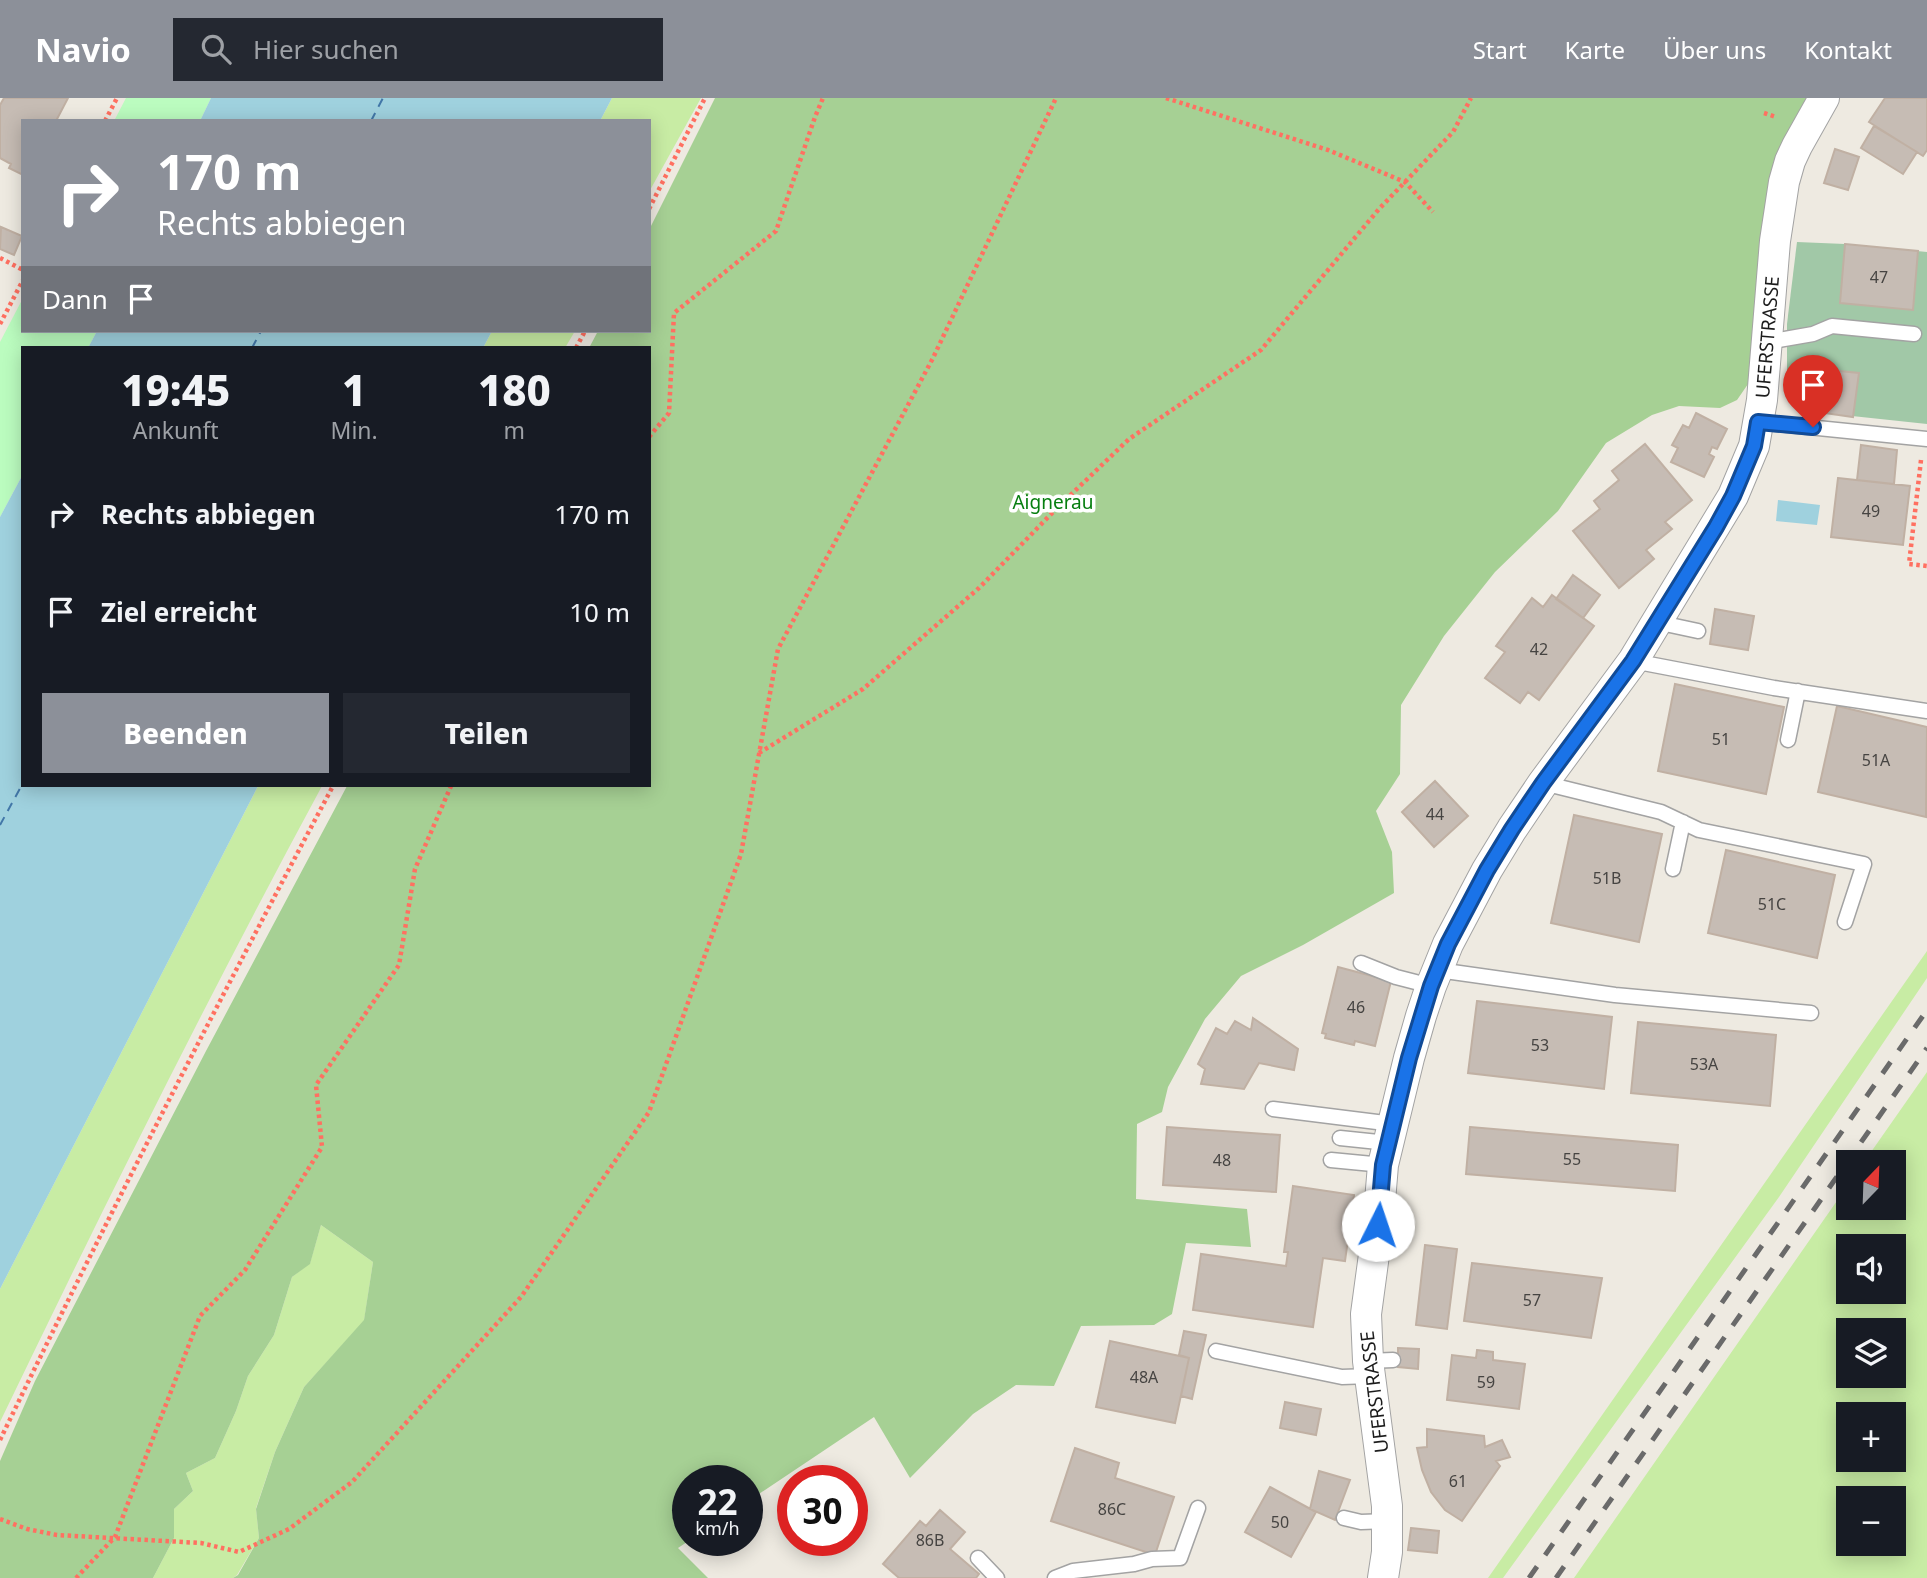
<!DOCTYPE html>
<html lang="de">
<head>
<meta charset="utf-8">
<style>
	body { margin:0; font-family:"Noto Sans",sans-serif; background:#242831; color:#f1f3f6; height:100vh; display:flex; flex-direction:column; font-size:26px; white-space:nowrap }
	* { box-sizing:border-box; margin:0 }
	p { font-size:23px; color:#9ea1a6 }
	.icon { flex:none; width:38px; height:38px; fill:none; stroke:currentColor; stroke-width:2; stroke-linecap:round; stroke-linejoin:round }
	.map { position:relative; flex:1; overflow:hidden }
	.drawer { position:absolute; left:21px; top:248px; width:630px; height:441px; display:flex; flex-direction:column; background:#171b24; border-radius:0px; box-shadow:0 4px 18px #0003 }
	.drawer>* { flex:none }
	.guide { position:absolute; left:21px; top:21px; width:630px; height:214px; border-radius:0px; box-shadow:0 4px 18px #0003; background:#8c9099; color:#fff; overflow:hidden }
	.needle { width:46px; rotate:23deg }
	.tools { position:absolute; left:1836px; top:1052px; display:grid; gap:14px }
	.tools a { display:grid; place-items:center; width:70px; height:70px; border-radius:0px; background:#171b24; box-shadow:0 4px 18px #0003; font-size:35px }
	.speed { position:absolute; left:672px; top:1367px; display:flex; gap:14px; font-size:35px; font-weight:700; text-align:center }
	.speed>* { display:grid; place-content:center; width:91px; height:91px; border-radius:50%; background:#171b24; box-shadow:0 4px 18px #0003; line-height:1 }
	.speed small { font-size:18px; font-weight:400 }
	.speed .limit { border:10px solid #d22; background:#fff; color:#111 }
	.pin { position:absolute; display:grid; place-items:center; width:60px; height:60px; color:#fff; margin:-72px -30px; border-radius:50% 50% 50% 0; rotate:-45deg; box-shadow:0 0 7px #0007 }
	.pin .icon { rotate:45deg }
	.me { position:absolute; width:77px; margin:-38px; rotate:4deg; stroke-linejoin:round; filter:drop-shadow(0 0 5px #0008) }
	.turn { display:flex; align-items:center; gap:24px; height:147px; padding:0 21px; font-size:32px }
	.turn .icon { width:91px; height:91px; stroke-width:2.5 }
	.turn b { display:block; font-size:49px; line-height:60px }
	.then { display:flex; align-items:center; height:66px; padding:0 21px; background:#0003; gap:14px; font-size:26px }
	.eta { display:flex; justify-content:space-evenly; align-items:center; height:119px; text-align:center }
	.eta b { font-size:42px; font-weight:800; line-height:49px }
	.cta { display:flex; gap:14px; margin-top:auto; padding:14px 21px }
	.cta a { flex:1; height:80px; border-radius:0px; background:#8c9099; color:#fff; font-size:28px; font-weight:800; line-height:80px; text-align:center }
	.cta a+a { background:#242831; color:#f1f3f6 }
	ul { padding:0; list-style:none }
	li { display:flex; align-items:center; gap:21px; height:98px; padding:0 21px }
	li div { flex:1 }
	li b { display:block; font-size:26px }
	li em { font-style:normal }
	header { display:flex; align-items:center; gap:42px; box-sizing:border-box; height:98px; padding:0 35px; background:#8c9099; color:#fff }
	header strong { font-size:33px }
	nav { display:flex; gap:38px; margin-inline-start:auto; font-size:24px }
	.search { width:490px; height:63px; background:#242831; display:flex; align-items:center; gap:18px; box-sizing:border-box; padding:0 24px; border-radius:0px; color:#9ea1a6; font-size:26px }
	.map>svg:first-child { display:block }
	.grass { fill:#c8eca4; fill-rule:evenodd }
	.forest { fill:#a6d094 }
	.cemetery { fill:#a1c8a7 }
	.park { fill:#bbfcbf }
	.water { fill:#9fd1de }
	.lines { fill:none; stroke-linecap:round; stroke-linejoin:round }
	.ferry { stroke:#4277a8; stroke-width:2; stroke-dasharray:9 7; stroke-linecap:butt }
	.building { fill:#c6bcb4; stroke:#c0b0a3; stroke-width:2 }
	.lane-casing { stroke:#a3a3a3; stroke-width:17 }
	.street-casing { stroke:#a3a3a3; stroke-width:32 }
	.path { stroke:#ff7061; stroke-width:4.5; stroke-dasharray:3.5 3.5; stroke-linecap:butt }
	.lane { stroke:#fff; stroke-width:14 }
	.street { stroke:#fff; stroke-width:30 }
	.rail { stroke:#6a6a6a; stroke-width:5; stroke-dasharray:14 14; stroke-linecap:butt }
	.route-casing { stroke:#114b97; stroke-width:18 }
	.route { stroke:#1a73e8; stroke-width:12 }
	.labels { text-anchor:middle; dominant-baseline:central; stroke-width:7; stroke-linejoin:round; paint-order:stroke }
	.number-label { font-size:16px; fill:#464442 }
	.street-label { font-size:19px; fill:#1c1c1c; stroke:#fff }
	.park-label { font-size:19px; fill:#067e0f; stroke:#fff }
</style>
</head>
<body>
<header>
<strong>Navio</strong>
<div class="search"><svg class="icon" aria-label="search" viewBox="0 0 24 24"><circle cx="10" cy="10" r="6"/><path d="M15 15l6 6"/></svg>Hier suchen</div>
<nav><a>Start</a><a>Karte</a><a>Über uns</a><a>Kontakt</a></nav>
</header>
<div class="map">
<svg width="1927" height="1480" viewBox="0 0 1927 1480">
	<rect width="100%" height="100%" fill="#eeeae1"/>
	<path class="grass" d="M612 0H701L649 94V23H600Z
		M492 233H575L565 250H483Z
		M258 688H322C209 897 103 1110 0 1324V1191Z
		M1927 853V880L1779 1099 1503 1480H1488Z
		M1927 974V1480H1574L1848 1087V1110H1894V1064H1864ZM1848 1148H1894V1194H1848ZM1894 1232V1278H1848V1232ZM1894 1316V1362H1848V1316ZM1848 1400H1894V1446H1848Z
		M321 1127 373 1164 364 1223 304 1289 275 1354 256 1410 259 1440 237 1477 233 1480H153L174 1440V1411L193 1393 186 1375 215 1360 236 1313 248 1278 274 1237 292 1179 310 1165Z"/>
	<path class="forest" d="M715 0H1808L1757 273 1737 302 1720 310 1679 308 1652 317 1606 345 1558 413 1495 474 1444 538 1401 607 1400 676 1376 713 1392 754 1394 795 1303 847 1241 878 1205 921 1168 989 1162 1014 1137 1026 1136 1101 1247 1111 1251 1149 1186 1145 1172 1216 1154 1227 1081 1228 1054 1288 1016 1287 973 1316 910 1380 874 1319 747 1404V1382H688V1442H690L678 1450 708 1480H233L238 1477 259 1440 256 1411 275 1354 304 1289 364 1222 373 1164 321 1127 310 1166 292 1179 274 1237 248 1278 236 1313 215 1360 186 1375 193 1393 174 1411V1440L153 1480H0V1363L35 1283 206 953 347 688H649V250H589L598 233H649V132Z"/>
	<path class="cemetery" d="M1797 144 1845 146 1927 154V326L1824 315 1800 309 1787 296V226Z"/>
	<path class="park" d="M126 0H211L200 23H114Z
		M23 200V233H97L88 250H23V376L0 419V244Z"/>
	<path class="water" d="M211 0H612L600 23H200Z
		M97 233H492L483 250H88Z
		M23 376V688H258L0 1191V419Z
		M1778 402 1820 407 1817 427 1776 423Z"/>
	<g class="lines">
		<path class="ferry" d="M371 23 383 0
			M252 250 261 233
			M0 727 23 685"/>
	</g>
	<path class="building" d="M4 0H68L56 23H23V77L9 70 11 66 0 60V7Z
		M1885 0H1927V52L1923 58 1869 24Z
		M1874 28 1917 54 1903 76 1861 50Z
		M1835 51 1859 59 1848 92 1824 85Z
		M1 129 22 138 14 157 0 151Z
		M1845 146 1918 153 1913 212 1840 205Z
		M1830 272 1859 275 1853 319 1824 315Z
		M1696 315 1727 331 1717 351 1712 349 1709 356 1714 359 1704 379 1671 364 1678 350 1672 347 1683 327 1689 330Z
		M1645 346 1692 402 1665 424 1672 431 1646 452 1654 461 1619 490 1573 433 1600 411 1594 403 1619 382 1612 373Z
		M1861 347 1897 352 1894 386 1857 382Z
		M1838 380 1910 388 1903 447 1831 439Z
		M1573 477 1600 497 1583 520 1556 501Z
		M1552 497 1594 528 1539 602 1528 594 1520 605 1485 580 1505 554 1496 548 1532 500 1543 509Z
		M1715 511 1754 518 1748 552 1710 546Z
		M1675 586 1784 609 1766 696 1658 673Z
		M1837 608 1927 629 1926 719 1818 694Z
		M1435 683 1468 718 1434 749 1402 714Z
		M1574 717 1662 736 1639 844 1551 825Z
		M1726 752 1835 777 1817 860 1708 835Z
		M1338 869 1391 883 1375 948 1355 943 1354 947 1325 940 1326 936 1322 935Z
		M1477 903 1612 919 1604 991 1468 975Z
		M1253 920 1298 951 1294 972 1259 965 1244 991 1201 986 1205 971 1198 966 1216 930 1227 936 1235 923 1251 932Z
		M1638 924 1776 937 1770 1008 1631 995Z
		M1167 1029 1280 1037 1276 1094 1163 1087Z
		M1470 1029 1678 1047 1675 1093 1466 1076Z
		M1293 1088 1354 1097 1345 1163 1323 1160 1313 1229 1193 1212 1201 1156 1286 1168 1288 1154H1284Z
		M1425 1147 1457 1151 1447 1231 1416 1227Z
		M1472 1165 1602 1180 1591 1240 1464 1223Z
		M1184 1233 1206 1237 1192 1301 1181 1298 1189 1260 1179 1257Z
		M1110 1243 1189 1260 1175 1325 1096 1309Z
		M1398 1250 1419 1251 1418 1271 1398 1269Z
		M1477 1252 1493 1254V1262L1525 1266 1519 1311 1447 1302 1452 1257 1476 1260Z
		M1285 1304 1321 1311 1316 1337 1280 1330Z
		M1427 1331 1484 1338 1485 1349 1502 1342 1510 1359 1496 1363 1500 1368 1462 1423 1445 1412 1431 1394 1422 1372 1417 1350 1427 1349Z
		M1075 1350 1119 1365 1115 1380 1174 1399 1155 1457 1051 1423Z
		M1319 1373 1350 1382 1335 1422 1310 1411Z
		M1270 1389 1316 1414 1291 1459 1245 1434Z
		M940 1412 965 1434 950 1451 979 1476 976 1480H899L883 1466 920 1423 926 1428Z
		M1411 1430 1439 1433 1437 1455 1408 1452Z"/>
	<g class="lines">
		<g class="lane-casing">
			<path id="lane" d="M1767 244 1813 236 1832 228 1914 236
				M1758 324 1927 341
				M1656 524 1698 533
				M1633 563 1774 590 1927 613
				M1788 642 1798 593
				M1543 685 1661 714 1699 732 1864 766 1845 824
				M1673 771 1683 724
				M1361 865 1396 879 1431 888
				M1438 872 1615 897 1811 915
				M1273 1011 1393 1026
				M1340 1040 1388 1045
				M1331 1062 1383 1067
				M1216 1253 1342 1279 1370 1278
				M1368 1263 1393 1262
				M1344 1420 1361 1424 1388 1423
				M978 1460 997 1480
				M1055 1480 1073 1473 1134 1466 1152 1461 1180 1460 1198 1410"/>
		</g>
		<g class="street-casing">
			<g id="street">
				<path id="s1" d="M1383 1480 1387 1454V1408L1368 1263 1366 1216 1378 1127 1383 1067 1409 960 1421 918 1431 888 1448 846 1487 772 1512 731 1543 685 1633 563 1733 398 1754 348 1762 302 1775 143 1784 84 1790 63 1797 48 1824 0"/>
			</g>
		</g>
		<path class="path" d="M1166 0 1328 52 1405 84 1433 114
			M1764 15 1776 19
			M105 23 117 0
			M649 111 705 0
			M0 160 23 172
			M0 226 23 182
			M576 250 585 233
			M649 339 669 315 674 215 776 133 815 19 823 0
			M1921 362 1909 466 1927 468
			M759 655 863 591 979 490 1057 410 1129 341 1261 252 1379 111 1453 34 1471 0
			M0 1342C106 1122 218 904 333 688
			M0 1421 27 1431 57 1437 201 1445 239 1454 289 1431 352 1384 521 1199 649 1014 741 756 778 551 933 260 1056 0
			M76 1480 115 1439 200 1218 245 1172 322 1049 316 987 399 867 415 771 451 688"/>
		<use href="#lane" class="lane"/>
		<use href="#street" class="street"/>
		<path class="rail" d="M1529 1480 1927 912
			M1556 1480 1927 950"/>
	</g>
	<g class="lines">
		<g class="route-casing">
			<path id="route" d="M1378 1127 1383 1067 1409 960 1431 888 1448 846 1487 772 1512 731 1543 685 1633 563 1716 429 1733 398 1754 348 1758 324 1813 329"/>
		</g>
		<use href="#route" class="route"/>
	</g>
	<g class="labels">
		<g class="number-label">
			<text x="1879" y="179">47</text>
			<text x="1871" y="413">49</text>
			<text x="1539" y="551">42</text>
			<text x="1721" y="641">51</text>
			<text x="1876" y="662">51A</text>
			<text x="1435" y="716">44</text>
			<text x="1607" y="780">51B</text>
			<text x="1772" y="806">51C</text>
			<text x="1356" y="909">46</text>
			<text x="1540" y="947">53</text>
			<text x="1704" y="966">53A</text>
			<text x="1572" y="1061">55</text>
			<text x="1222" y="1062">48</text>
			<text x="1532" y="1202">57</text>
			<text x="1144" y="1279">48A</text>
			<text x="1486" y="1284">59</text>
			<text x="1458" y="1383">61</text>
			<text x="1112" y="1411">86C</text>
			<text x="1280" y="1424">50</text>
			<text x="930" y="1442">86B</text>
		</g>
		<g class="street-label">
			<text stroke="none"><textPath href="#s1" startOffset="1342">UFERSTRASSE</textPath></text>
			<text transform="translate(1374 1294) rotate(-97)">UFERSTRASSE</text>
		</g>
		<g class="park-label">
			<text x="1053" y="404">Aignerau</text>
		</g>
	</g>
</svg>
<div class="tools">
<a><svg class="needle" viewBox="-14 -14 28 28"><path d="M0-13l5 13h-10z" fill="#e53935"/><path d="M0 13l5-13h-10z" fill="#9ea1a6"/></svg></a>
<a><svg class="icon" aria-label="sound" viewBox="0 0 24 24"><path d="M4 9h4l5-4v14l-5-4H4zM17 9q2 3 0 6"/></svg></a>
<a><svg class="icon" aria-label="layers" viewBox="0 0 24 24"><path d="M12 4l9 5-9 5-9-5zM3 14l9 5 9-5"/></svg></a>
<a>+</a>
<a>−</a>
</div>
<div class="speed"><div>22<small>km/h</small></div><div class="limit">30</div></div>
<div class="pin" style="left:1813px;top:329px;background:#d93025"><svg class="icon" aria-label="arrive" viewBox="0 0 24 24"><path d="M6 21V4h12l-3 4 3 4H6"/></svg></div>
<svg class="me" style="left:1378px;top:1127px" viewBox="-20 -20 40 40"><circle r="19" fill="#fff"/><path d="M0-13L10 11 0 6-10 11z" fill="#1a73e8"/></svg>
<div class="guide">
<div class="turn"><svg class="icon" aria-label="right" viewBox="0 0 24 24"><path d="M7 20v-9h11M14 6l5 5-5 5"/></svg><div><b>170 m</b>Rechts abbiegen</div></div>
<div class="then">Dann<svg class="icon" aria-label="arrive" viewBox="0 0 24 24"><path d="M6 21V4h12l-3 4 3 4H6"/></svg></div>
</div>
<section class="drawer">
<div class="eta">
<div><b>19:45</b><p>Ankunft</p></div>
<div><b>1</b><p>Min.</p></div>
<div><b>180</b><p>m</p></div>
</div>
<ul>
<li><svg class="icon" aria-label="right" viewBox="0 0 24 24"><path d="M7 20v-9h11M14 6l5 5-5 5"/></svg><div><b>Rechts abbiegen</b></div><em>170 m</em></li>
<li><svg class="icon" aria-label="arrive" viewBox="0 0 24 24"><path d="M6 21V4h12l-3 4 3 4H6"/></svg><div><b>Ziel erreicht</b></div><em>10 m</em></li>
</ul>
<div class="cta"><a>Beenden</a><a>Teilen</a></div>
</section>
</div>
</body>
</html>
